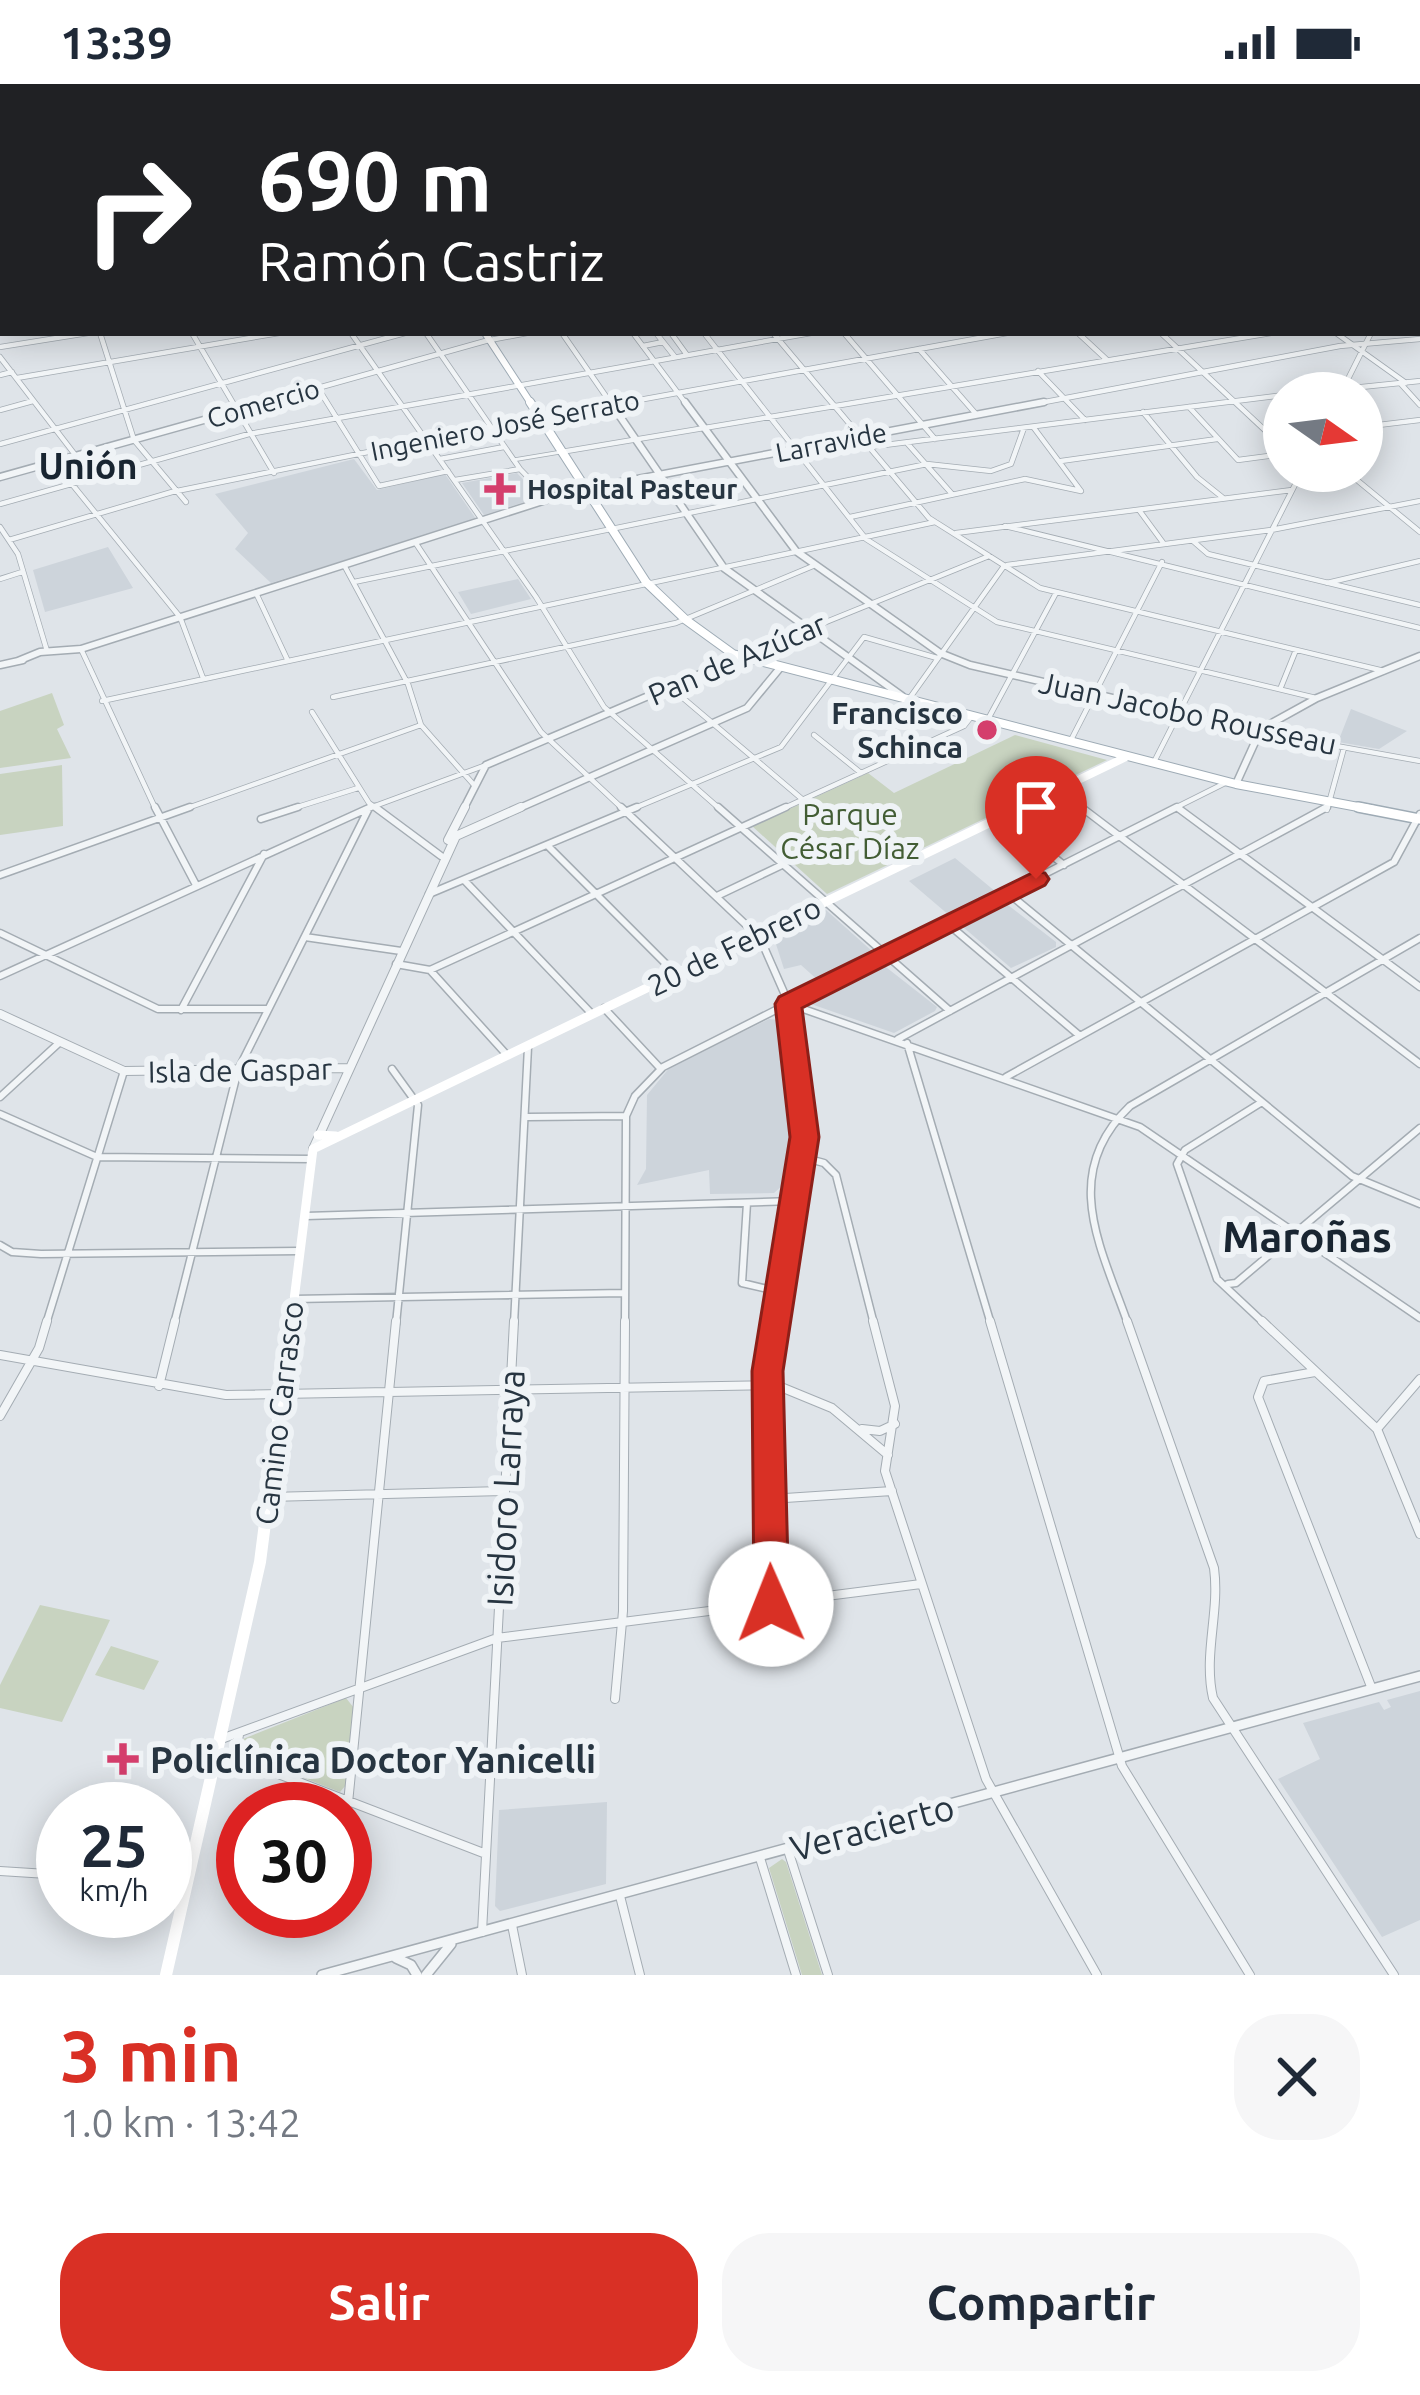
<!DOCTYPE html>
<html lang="es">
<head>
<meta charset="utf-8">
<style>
	body { margin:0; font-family:Ubuntu,sans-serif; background:#f6f6f7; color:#1f2937; height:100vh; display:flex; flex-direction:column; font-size:45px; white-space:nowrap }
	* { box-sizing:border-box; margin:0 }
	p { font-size:39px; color:#747a83 }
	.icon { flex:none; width:66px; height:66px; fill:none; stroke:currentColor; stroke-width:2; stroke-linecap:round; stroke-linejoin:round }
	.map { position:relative; height:1891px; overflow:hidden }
	.sheet { display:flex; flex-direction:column; background:#fff; flex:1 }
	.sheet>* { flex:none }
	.top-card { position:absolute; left:0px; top:0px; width:1422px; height:252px; box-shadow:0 6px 30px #0003; background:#202124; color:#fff; overflow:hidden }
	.needle { width:78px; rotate:104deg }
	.buttons { position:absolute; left:1263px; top:288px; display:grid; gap:24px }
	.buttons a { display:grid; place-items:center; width:120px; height:120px; border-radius:50%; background:#fff; box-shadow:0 6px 30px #0003; font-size:60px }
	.speed { position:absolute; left:36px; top:1698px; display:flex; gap:24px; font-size:60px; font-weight:700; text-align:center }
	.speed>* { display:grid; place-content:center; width:156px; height:156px; border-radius:50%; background:#fff; box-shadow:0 6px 30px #0003; line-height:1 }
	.speed small { font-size:30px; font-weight:400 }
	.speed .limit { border:18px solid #d22; background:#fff; color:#111 }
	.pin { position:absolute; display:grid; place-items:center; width:102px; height:102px; color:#fff; margin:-123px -51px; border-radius:50% 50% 50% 0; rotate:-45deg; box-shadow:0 0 12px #0007 }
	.pin .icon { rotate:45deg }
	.me { position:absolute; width:132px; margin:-66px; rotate:359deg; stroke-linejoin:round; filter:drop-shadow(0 0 9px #0008) }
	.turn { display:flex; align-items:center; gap:42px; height:252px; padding:0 60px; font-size:54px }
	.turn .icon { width:156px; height:156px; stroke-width:2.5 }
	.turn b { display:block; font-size:84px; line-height:102px }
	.round { display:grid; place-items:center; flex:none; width:126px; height:126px; border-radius:48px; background:#f6f6f7 }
	.summary { display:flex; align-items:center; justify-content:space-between; height:204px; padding:0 60px }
	h1 { font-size:72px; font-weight:700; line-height:90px; color:#d93025 }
	.cta { display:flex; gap:24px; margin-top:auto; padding:24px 60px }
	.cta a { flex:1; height:138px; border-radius:48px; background:#d93025; color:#fff; font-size:48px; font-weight:700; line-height:138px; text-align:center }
	.cta a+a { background:#f6f6f7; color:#1f2937 }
	.status { display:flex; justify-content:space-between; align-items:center; height:84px; padding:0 60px; background:#fff; direction:ltr }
	.status svg { height:33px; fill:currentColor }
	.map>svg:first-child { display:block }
	.built { fill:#cdd4db }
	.green { fill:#c8d3c0 }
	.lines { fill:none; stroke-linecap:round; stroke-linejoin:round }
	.pedestrian-casing { stroke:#a4acb3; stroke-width:4.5 }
	.minor-far2-casing { stroke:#a4acb3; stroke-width:6 }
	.minor-far1-casing { stroke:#a4acb3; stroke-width:9 }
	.minor-casing { stroke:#a4acb3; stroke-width:10 }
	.tertiary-far3-casing { stroke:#a4acb3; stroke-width:6 }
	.tertiary-far2-casing { stroke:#a4acb3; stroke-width:9 }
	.tertiary-far1-casing { stroke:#a4acb3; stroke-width:10 }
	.tertiary-casing { stroke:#a4acb3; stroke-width:12 }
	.primary-far2-casing { stroke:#9eabb5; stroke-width:8 }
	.primary-far1-casing { stroke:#9eabb5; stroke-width:10 }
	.primary-casing { stroke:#9eabb5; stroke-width:12 }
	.pedestrian { stroke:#f2f5f7; stroke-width:3 }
	.minor-far2 { stroke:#f2f5f7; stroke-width:4.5 }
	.minor-far1 { stroke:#f2f5f7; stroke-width:6 }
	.minor { stroke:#f2f5f7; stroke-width:8 }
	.tertiary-far3 { stroke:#f2f5f7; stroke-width:4.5 }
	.tertiary-far2 { stroke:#f2f5f7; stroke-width:6 }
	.tertiary-far1 { stroke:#f2f5f7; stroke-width:8 }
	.tertiary { stroke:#f2f5f7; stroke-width:9 }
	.secondary-far3 { stroke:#fff; stroke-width:6 }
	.secondary-far2 { stroke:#fff; stroke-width:8 }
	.secondary-far1 { stroke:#fff; stroke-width:9 }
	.secondary { stroke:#fff; stroke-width:12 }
	.primary-far2 { stroke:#fff; stroke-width:6 }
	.primary-far1 { stroke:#fff; stroke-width:8 }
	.primary { stroke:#fff; stroke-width:9 }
	.route { fill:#d93025; stroke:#8d1f18; stroke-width:3 }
	.poi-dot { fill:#d43e6c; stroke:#eff3f6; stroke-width:4.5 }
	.labels { text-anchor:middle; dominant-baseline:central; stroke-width:12; stroke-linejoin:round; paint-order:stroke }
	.far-street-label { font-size:27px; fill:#273541; stroke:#eff3f6 }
	.far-poi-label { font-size:27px; font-weight:bold; fill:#273541; stroke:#eff3f6; text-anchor:start }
	.street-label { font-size:30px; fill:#273541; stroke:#eff3f6 }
	.poi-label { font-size:30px; font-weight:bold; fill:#273541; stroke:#eff3f6; text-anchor:end }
	.park-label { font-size:30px; fill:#425d34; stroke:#eff3f6 }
	.far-district-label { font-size:36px; font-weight:bold; fill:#192531; stroke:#eff3f6 }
	.near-street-label { font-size:36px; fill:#273541; stroke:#eff3f6 }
	.near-poi-label { font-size:36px; font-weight:bold; fill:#273541; stroke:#eff3f6; text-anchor:start }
	.district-label { font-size:42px; font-weight:bold; fill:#192531; stroke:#eff3f6 }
</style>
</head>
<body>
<div class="status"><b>13:39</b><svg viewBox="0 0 49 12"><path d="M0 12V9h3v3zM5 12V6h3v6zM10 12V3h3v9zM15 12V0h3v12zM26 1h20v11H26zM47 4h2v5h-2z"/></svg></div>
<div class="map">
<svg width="1420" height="1891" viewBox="0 0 1420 1891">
	<rect width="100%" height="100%" fill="#dfe4e9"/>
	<path class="built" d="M354 375 377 406 445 390 476 435 271 499 235 465 248 449 215 410Z
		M517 389 540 413 484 431 462 399Z
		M108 463 133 504 45 528 33 486Z
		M518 495 531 515 471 530 458 508Z
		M1351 625 1407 647 1379 665 1338 658Z
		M955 774 996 808 950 832 909 797Z
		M1004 818 1056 858V863L1011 884 963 843Z
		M826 826 873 868 872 872 820 898 801 881 784 885 774 854Z
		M882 880 937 923 935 927 894 949 811 920Z
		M769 935 779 936 792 1046 785 1099 774 1109 710 1110 709 1086 637 1101 646 1085 647 1011 670 983Z
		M1420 1607V1836L1382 1853 1278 1695 1320 1675 1303 1639 1379 1618 1384 1626 1391 1623 1387 1616Z
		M607 1718 606 1800 500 1827 495 1822 499 1726Z"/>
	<path class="green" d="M52 609 64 641 57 645 71 674 0 684V627Z
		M1015 651 1107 676 827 810 752 742 868 689 894 709Z
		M62 681 63 742 0 751V690Z
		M40 1521 110 1536 62 1638 0 1624V1601Z
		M111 1562 159 1577 144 1606 95 1591Z
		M346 1614 354 1624 347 1700 340 1708 240 1669 243 1655Z
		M782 1775 786 1778 822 1891H802L769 1784Z"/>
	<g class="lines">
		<g class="pedestrian-casing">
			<path id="pedestrian" d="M493 343 540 334
				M513 376 561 368"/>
		</g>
		<g class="minor-far2-casing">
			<path id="minor-far2" d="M374 0 392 2
				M509 0 513 3
				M652 0 656 3
				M741 0 745 3
				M820 0 824 3
				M942 0 948 3
				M1108 0 1114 3
				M1205 0 1211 3
				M661 3 672 0
				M1152 3 1163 0
				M100 249 134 356 186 418
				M192 249 274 389
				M351 249 536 513 604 623 721 726
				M426 249 520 385 548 414
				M656 249 675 273
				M671 249 687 271
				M704 249 866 455 997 538 1316 614
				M773 249 929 434 1040 504 1384 587
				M844 249 935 355
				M1078 249 1106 275
				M1161 249 1284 364
				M1290 249H1328
				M1336 249 1406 299
				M490 256 527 249
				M643 262 663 258
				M0 263 88 249
				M919 265 976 330
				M0 273 76 372
				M1038 287 1085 336
				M0 291 12 288
				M17 294 279 249
				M1400 299 1420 321
				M318 304 379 402 448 387
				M1303 309 1420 297
				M1341 309 1371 249
				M1189 323 1238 376 1284 370
				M0 326 33 317
				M1143 328 1197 393 1222 413
				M540 334 1007 249
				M1362 343 1420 336
				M1034 344 1081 407
				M907 359 952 410
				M0 360 405 249
				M869 363 1284 311
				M561 368 1271 249
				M440 375 504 363
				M1061 377 1217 355
				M54 378 180 533 203 594
				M1346 387 1420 448
				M455 396 520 385
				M0 420 249 350 811 249
				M1139 426 1164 460
				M850 433 1025 395 1081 407
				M1005 442 1420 544
				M0 443 18 470 47 567
				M956 449 1292 406
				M9 456 172 408 491 343
				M1193 457 1208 470 1420 521
				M415 458 541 648 624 726
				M344 481 408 600 421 641 474 701
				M1007 481 1271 446 1420 417
				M0 495 22 488
				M354 498 927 380 991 387 1011 380 1024 344
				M1327 499 1420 477
				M256 509 287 575
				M81 565 156 726
				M742 572 989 472
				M670 603 802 715
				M1281 603 1296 566
				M333 613 676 539 813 482
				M909 615 1004 482
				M102 617 935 438
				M312 628 369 719 379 726
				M987 637 1056 509
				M1259 648 1420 677
				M814 651 861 689
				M1071 656 1162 478
				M1154 678 1302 387
				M1060 707 1085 726
				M182 726 421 641
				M288 726 358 704
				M364 726 486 681
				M630 726 781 663 864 553 937 574
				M780 726 964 642 971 633
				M1171 726 1227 698
				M1327 726 1344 664"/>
		</g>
		<g class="minor-far1-casing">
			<path id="minor-far1" d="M155 723 196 801
				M375 723 441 772
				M621 723 760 854 789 920 804 1053 775 1240
				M718 723 950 927
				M1081 723 1420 980
				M1178 724 1420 903
				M1004 734 1064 781
				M261 735 298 723
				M548 762 676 890
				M0 791 190 723
				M465 797 591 929
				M1008 809 1352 1092 1420 1120
				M429 810 637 723
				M717 812 784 780
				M948 840 1080 952
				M0 849 158 925H268
				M305 853 401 867
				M396 880 430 886 786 723
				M430 886 506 970
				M0 892 371 723
				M792 921 1140 1043 1420 1234
				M604 924 660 984
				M181 926 264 770
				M898 955 1327 723
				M907 959 991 1240
				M392 985 418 1021 396 1240
				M1006 993 1394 778 1420 730
				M0 1013 60 958
				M1262 1018 1185 1066 1177 1080 1217 1195 1265 1240
				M0 1030 97 1073 311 1075
				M528 1033 626 1032
				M802 1073 824 1079 836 1091 874 1240
				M747 1119 742 1199 780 1208
				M306 1132 794 1117
				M0 1161 12 1168 41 1170 299 1167
				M1228 1200 1236 1199 1420 1044
				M294 1215 624 1209
				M46 1240 124 987
				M174 1240 238 986 369 724
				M514 1240 528 963
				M625 1240 626 1032 635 1012 663 983 1177 723
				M1128 1240C1101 1163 1059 1090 1130 1022L1420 854"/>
		</g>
		<g class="minor-casing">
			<path id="minor" d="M873 1237 895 1322 885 1387 986 1695 1097 1891
				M990 1237 1122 1682 1250 1891
				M1127 1237 1214 1484C1220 1528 1203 1570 1213 1614L1394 1891
				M1262 1237 1377 1345 1420 1450
				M0 1271 226 1311 776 1301 832 1324 888 1371
				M1315 1288 1264 1297 1258 1313 1372 1605
				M159 1302 175 1237
				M0 1332 39 1264 47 1237
				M862 1345 880 1347 895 1340
				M1377 1345 1420 1295
				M269 1413 503 1407
				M770 1415 892 1407
				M771 1520 768 1287 776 1237
				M615 1615 623 1527 625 1237
				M224 1654 497 1554 921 1500
				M219 1673H234L486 1770
				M234 1673 239 1651
				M348 1719 396 1237
				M788 1766 828 1891
				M760 1774 796 1891
				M0 1787 63 1791
				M165 1796 184 1797
				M620 1812 640 1891
				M512 1841 522 1891
				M482 1848 514 1237"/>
		</g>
		<g class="tertiary-far3-casing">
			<path id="tertiary-far3" d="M334 0 361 3
				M462 0 466 3
				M392 2 405 3
				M562 249 612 321
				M633 249 687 321
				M257 321 489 256
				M1029 321 1340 262 1420 255"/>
		</g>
		<g class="tertiary-far2-casing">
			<path id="tertiary-far2" d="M610 318 724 484 902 612
				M685 318 796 467 940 569 970 581 1259 648
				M0 393 268 318
				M18 577 40 568 81 565 574 407 1044 318
				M0 581 23 576
				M1236 700 1261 645 1317 614 1420 572
				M463 726 486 681 740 573
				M515 726 747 624 780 584"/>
		</g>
		<g class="tertiary-far1-casing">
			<path id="tertiary-far1" d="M448 756 465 723
				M0 930 124 987 349 984
				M313 1065 456 752 521 723"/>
		</g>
		<g class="tertiary-casing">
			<path id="tertiary" d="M396 1874 411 1881 417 1891
				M322 1891 1420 1592
				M426 1891 451 1860"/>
		</g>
		<g class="primary-far2-casing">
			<path id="primary-far2" d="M796 3 807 0
				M485 249 532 321"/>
		</g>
		<g class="primary-far1-casing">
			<path id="primary-far1" d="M530 318 646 498 686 536 733 570 1236 700 1374 726"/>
		</g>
		<g class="primary-casing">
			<path id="primary" d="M1358 723 1420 735"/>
		</g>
		<use href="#pedestrian" class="pedestrian"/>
		<use href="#minor-far2" class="minor-far2"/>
		<use href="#minor-far1" class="minor-far1"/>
		<use href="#minor" class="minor"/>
		<use href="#tertiary-far3" class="tertiary-far3"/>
		<use href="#tertiary-far2" class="tertiary-far2"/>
		<use href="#tertiary-far1" class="tertiary-far1"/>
		<use href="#tertiary" class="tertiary"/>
		<path class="secondary-far3" d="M233 3 260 0
			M257 3 283 0
			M333 3 340 0"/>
		<path class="secondary-far2" d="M1016 726 1126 673"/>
		<path class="secondary-far1" d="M318 1051 336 1052
			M291 1240 313 1065 1022 723"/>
		<path class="secondary" d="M166 1891 260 1478 291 1237"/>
		<use href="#primary-far2" class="primary-far2"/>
		<use href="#primary-far1" class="primary-far1"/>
		<use href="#primary" class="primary"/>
	</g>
	<path class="route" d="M1036 787 1045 789 1049 795 1045 801 802 924 819 1053 783 1287 789 1520 784 1531 771 1536 759 1531 754 1520 752 1287 790 1053 775 920 779 913Z"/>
	<g class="poi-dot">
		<path d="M494 387h12v12h12v12h-12v12h-12v-12h-12v-12h12z"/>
		<circle cx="987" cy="646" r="12"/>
		<path d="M117 1657h12v12h12v12h-12v12h-12v-12h-12v-12h12z"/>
	</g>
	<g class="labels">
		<g class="far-street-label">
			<text transform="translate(263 319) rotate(-16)">Comercio</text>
			<text transform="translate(505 341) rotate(-11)">Ingeniero José Serrato</text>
			<text transform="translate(831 358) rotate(-11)">Larravide</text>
		</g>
		<g class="far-poi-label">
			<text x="527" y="405">Hospital Pasteur</text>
		</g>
		<g class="street-label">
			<text transform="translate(737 575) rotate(-23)">Pan de Azúcar</text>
			<text transform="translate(1188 629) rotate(12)">Juan Jacobo Rousseau</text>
			<text transform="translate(734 862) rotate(-26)">20 de Febrero</text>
			<text transform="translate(240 986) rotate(-1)">Isla de Gaspar</text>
			<text transform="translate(279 1329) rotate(-83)">Camino Carrasco</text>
		</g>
		<g class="poi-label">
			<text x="963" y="629">Francisco<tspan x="963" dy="34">Schinca</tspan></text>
		</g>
		<g class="park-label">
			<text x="850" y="730">Parque<tspan x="850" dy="34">César Díaz</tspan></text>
		</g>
		<g class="far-district-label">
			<text x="88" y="381">Unión</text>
		</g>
		<g class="near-street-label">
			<text transform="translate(505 1404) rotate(-87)">Isidoro Larraya</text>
			<text transform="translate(872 1743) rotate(-15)">Veracierto</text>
		</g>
		<g class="near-poi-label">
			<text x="150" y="1675">Policlínica Doctor Yanicelli</text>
		</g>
		<g class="district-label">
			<text x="1307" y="1152">Maroñas</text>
		</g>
	</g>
</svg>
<div class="buttons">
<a><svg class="needle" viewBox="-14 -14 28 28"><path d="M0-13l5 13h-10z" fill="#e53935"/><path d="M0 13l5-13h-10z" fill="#747a83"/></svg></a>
</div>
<div class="speed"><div>25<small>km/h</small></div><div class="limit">30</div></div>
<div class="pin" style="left:1036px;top:795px;background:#d93025"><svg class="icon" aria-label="arrive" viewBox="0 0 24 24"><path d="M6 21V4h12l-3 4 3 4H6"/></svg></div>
<svg class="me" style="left:771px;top:1520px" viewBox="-20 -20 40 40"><circle r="19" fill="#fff"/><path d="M0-13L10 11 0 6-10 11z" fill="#d93025"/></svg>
<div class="top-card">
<div class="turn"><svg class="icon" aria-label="right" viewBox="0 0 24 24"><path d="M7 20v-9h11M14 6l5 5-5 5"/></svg><div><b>690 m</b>Ramón Castriz</div></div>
</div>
</div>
<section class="sheet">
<div class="summary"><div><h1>3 min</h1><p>1.0 km · 13:42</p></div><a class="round"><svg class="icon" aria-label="close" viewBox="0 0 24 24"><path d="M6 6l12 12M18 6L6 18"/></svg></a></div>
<div class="cta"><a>Salir</a><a>Compartir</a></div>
</section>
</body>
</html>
